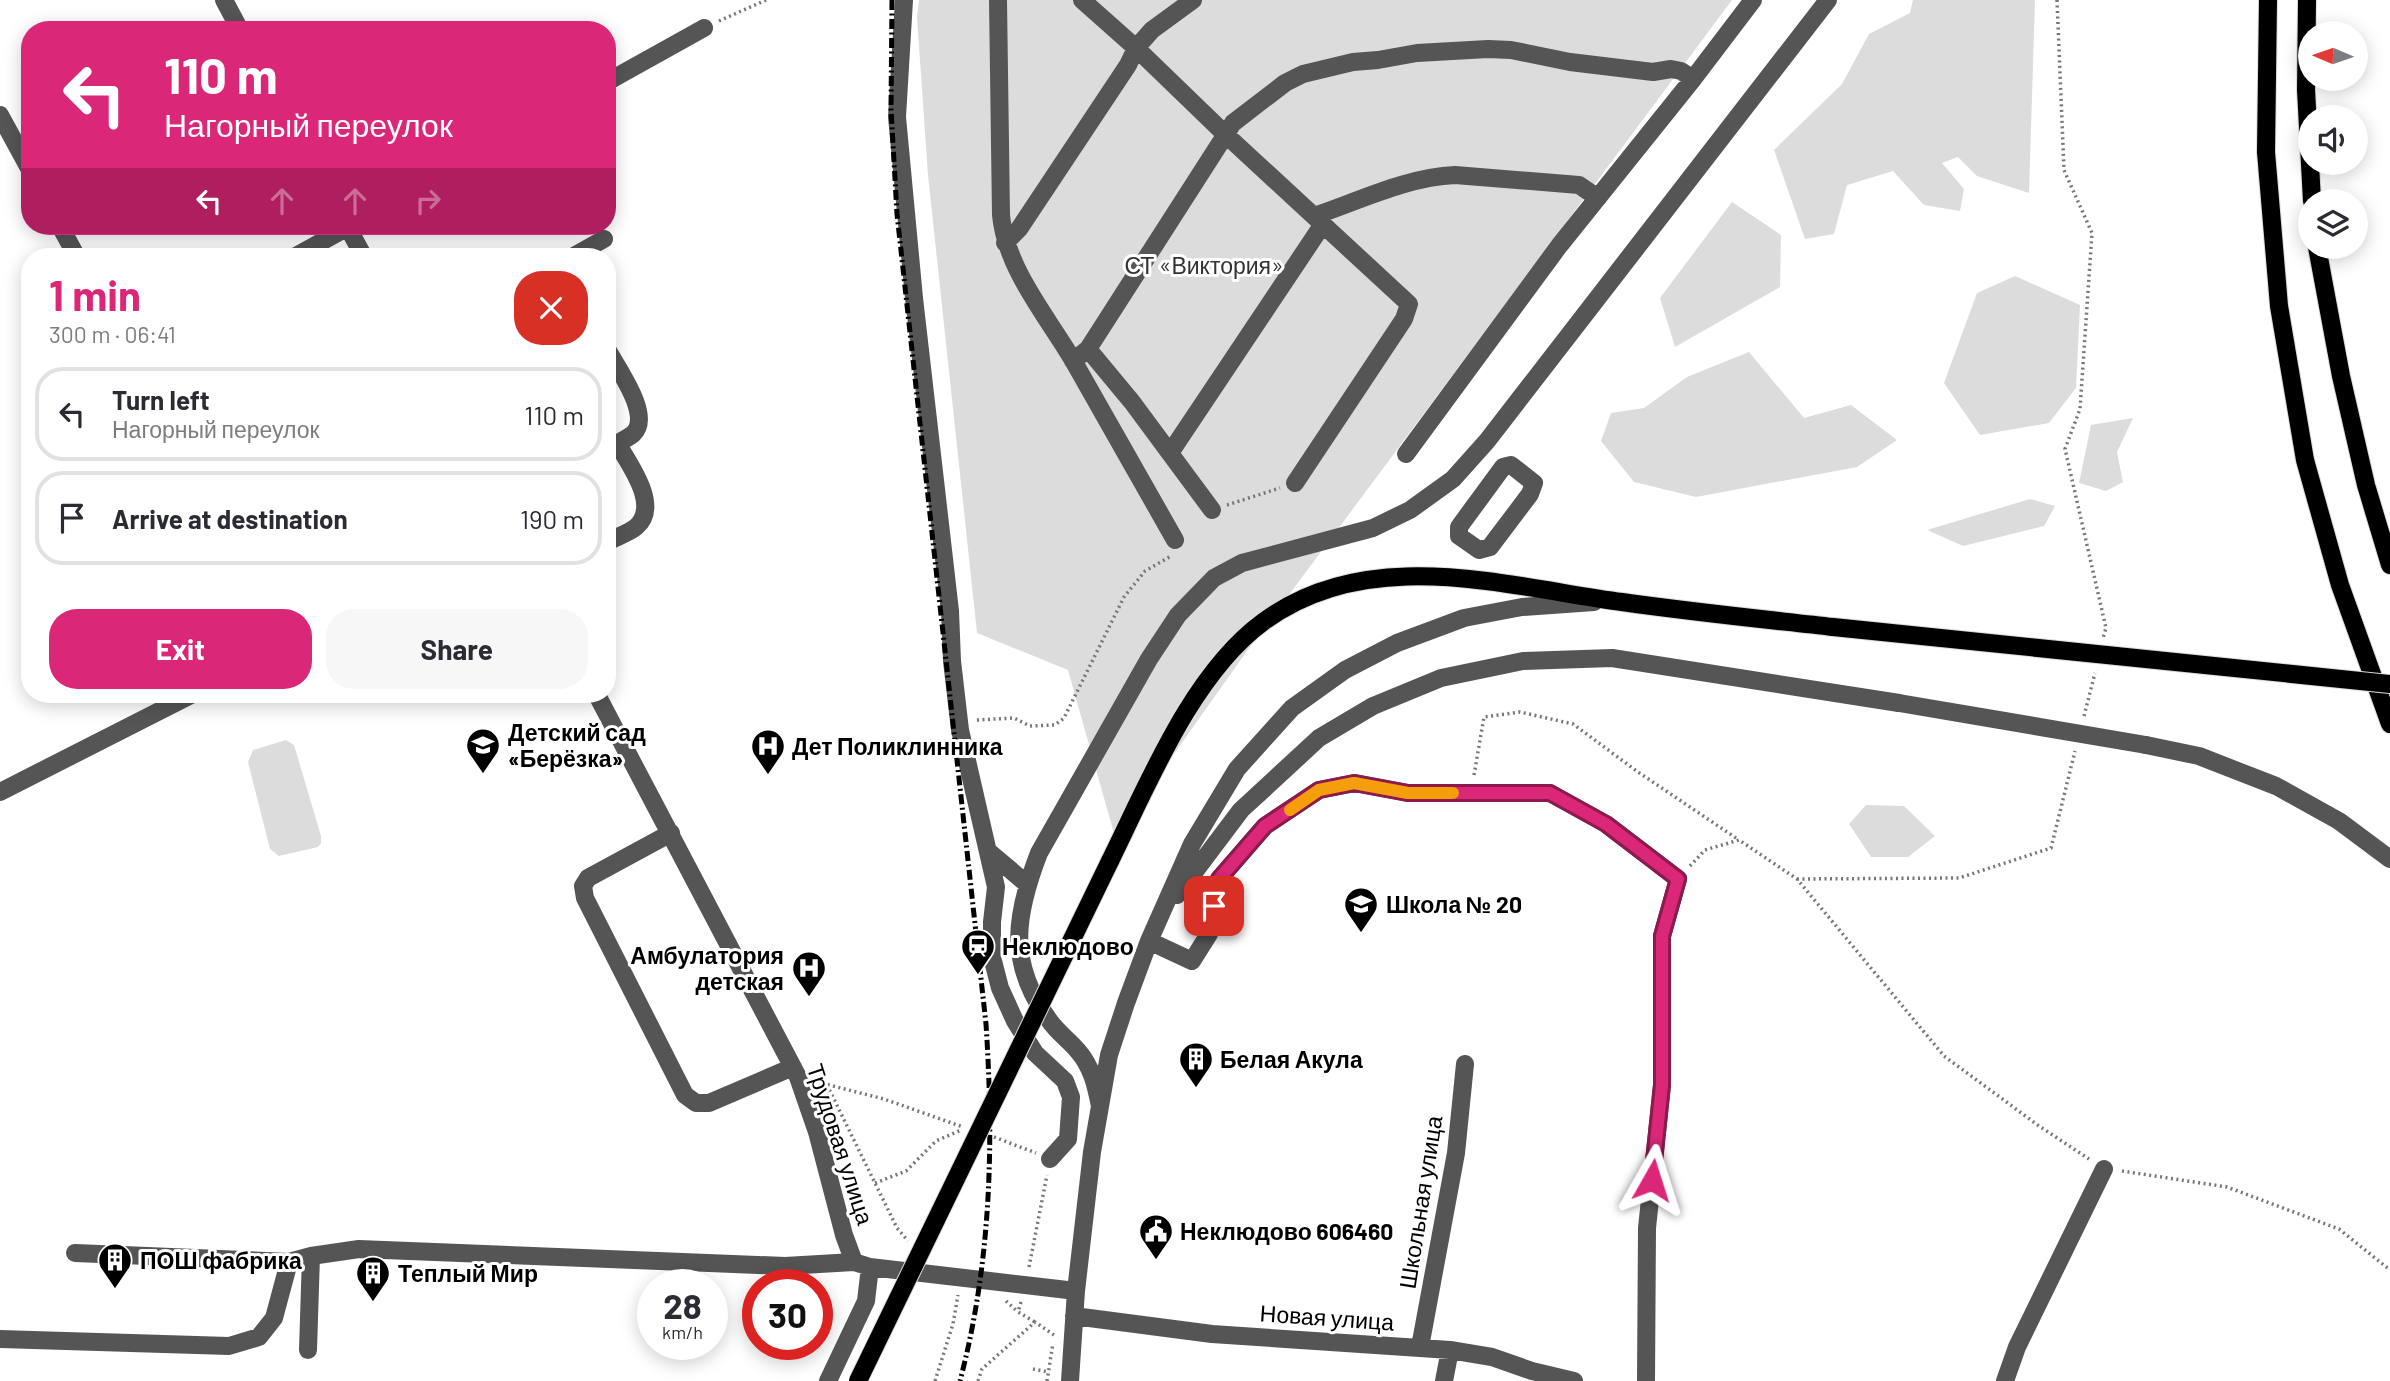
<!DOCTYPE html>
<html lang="en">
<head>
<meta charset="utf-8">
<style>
	body { margin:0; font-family:Barlow,sans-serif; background:#f7f7f7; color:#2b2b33; height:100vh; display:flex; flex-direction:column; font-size:26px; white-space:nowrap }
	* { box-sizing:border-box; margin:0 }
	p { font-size:23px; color:#7c7c81 }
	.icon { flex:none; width:38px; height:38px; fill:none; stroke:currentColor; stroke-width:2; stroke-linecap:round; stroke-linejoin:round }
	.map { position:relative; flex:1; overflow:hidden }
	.side { position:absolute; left:21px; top:248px; width:595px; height:455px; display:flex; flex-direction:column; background:#fff; border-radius:28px; box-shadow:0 4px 18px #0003 }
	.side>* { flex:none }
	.hud { position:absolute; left:21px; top:21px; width:595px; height:214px; border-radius:28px; box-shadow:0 4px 18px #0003; background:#db2777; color:#fff; overflow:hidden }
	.needle { width:46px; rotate:272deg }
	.controls { position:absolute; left:2298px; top:21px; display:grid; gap:14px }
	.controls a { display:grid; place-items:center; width:70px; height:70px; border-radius:50%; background:#fff; box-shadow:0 4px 18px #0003; font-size:35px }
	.speed { position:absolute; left:637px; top:1269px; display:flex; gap:14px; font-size:35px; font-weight:700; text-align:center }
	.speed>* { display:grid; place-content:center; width:91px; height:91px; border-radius:50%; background:#fff; box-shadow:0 4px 18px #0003; line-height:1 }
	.speed small { font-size:18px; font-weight:400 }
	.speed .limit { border:10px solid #d22; background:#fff; color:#111 }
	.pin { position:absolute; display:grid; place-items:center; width:60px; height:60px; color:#fff; margin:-30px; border-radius:14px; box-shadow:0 4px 10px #0006 }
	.me { position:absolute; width:77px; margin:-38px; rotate:6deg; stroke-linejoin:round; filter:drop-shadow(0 0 5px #0008) }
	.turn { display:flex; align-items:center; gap:24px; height:147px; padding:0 28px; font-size:32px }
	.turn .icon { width:91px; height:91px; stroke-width:2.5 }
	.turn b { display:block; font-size:49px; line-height:60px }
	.lanes { display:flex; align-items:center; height:66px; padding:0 28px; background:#0003; justify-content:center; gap:35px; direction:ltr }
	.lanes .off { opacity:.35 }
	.round { display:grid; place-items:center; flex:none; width:74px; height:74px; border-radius:28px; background:#f7f7f7 }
	.head { display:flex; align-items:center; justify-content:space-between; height:119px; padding:0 28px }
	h1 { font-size:42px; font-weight:700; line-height:52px; color:#db2777 }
	.action { display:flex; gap:14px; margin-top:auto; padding:14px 28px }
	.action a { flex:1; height:80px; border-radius:28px; background:#db2777; color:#fff; font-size:28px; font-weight:700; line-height:80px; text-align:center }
	.action a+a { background:#f7f7f7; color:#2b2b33 }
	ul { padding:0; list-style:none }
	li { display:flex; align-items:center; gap:21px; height:94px; margin:0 14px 10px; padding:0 14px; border:4px solid #e1e1e2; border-radius:28px }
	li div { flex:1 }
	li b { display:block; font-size:26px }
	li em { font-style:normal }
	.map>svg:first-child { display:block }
	.green { fill:#dcdcdc }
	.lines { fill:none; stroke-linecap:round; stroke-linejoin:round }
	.major-casing { stroke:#dbdbdb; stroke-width:20 }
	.path { stroke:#777; stroke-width:3.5; stroke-dasharray:2 3.5; stroke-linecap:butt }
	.minor { stroke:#555; stroke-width:18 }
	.major { stroke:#000; stroke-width:18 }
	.rail { stroke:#000; stroke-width:5; stroke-dasharray:10 3.5 2 3.5; stroke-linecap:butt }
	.major-bridge-casing { stroke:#dbdbdb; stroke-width:20; stroke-linecap:butt }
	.minor-bridge { stroke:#555; stroke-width:18 }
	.major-bridge { stroke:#000; stroke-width:18 }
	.route-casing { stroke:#8e194d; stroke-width:18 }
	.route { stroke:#db2777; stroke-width:12 }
	.slow { stroke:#f59e0b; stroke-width:12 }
	.labels { text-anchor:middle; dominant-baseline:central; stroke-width:6; stroke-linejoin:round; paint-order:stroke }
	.park-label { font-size:23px; fill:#333; stroke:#fff }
	.poi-label { font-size:23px; font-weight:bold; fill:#000; stroke:#fff; text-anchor:start }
	.street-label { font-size:23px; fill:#000; stroke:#fff }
</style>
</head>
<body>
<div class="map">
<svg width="2390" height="1381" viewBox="0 0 2390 1381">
	<rect width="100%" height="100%" fill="#fff"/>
	<path class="green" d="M919 0H1732L1247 651 1115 837 1068 670 977 633 928 175 917 17Z
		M1913 0H2035L2029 193 1977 176 1958 157 1942 163 1964 189 1960 211 1924 205 1893 171 1847 185 1834 234 1805 239 1774 150 1842 84 1869 34 1910 13Z
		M1732 202 1781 235 1780 287 1675 347 1660 298Z
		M2015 276 2080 305 2076 388 2049 423 1980 435 1944 383 1977 293Z
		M1749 352 1804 418 1851 405 1897 440 1857 467 1696 497 1634 482 1601 441 1611 413 1644 408 1687 377Z
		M2133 418 2117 452 2123 482 2106 491 2079 483 2091 425Z
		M2030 499 2055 506 2044 526 1963 546 1927 530Z
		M286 740 294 745 321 836V843L318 847 279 856 270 849 248 762 253 750Z
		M1866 805 1904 806 1935 836 1908 857H1871L1849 824Z"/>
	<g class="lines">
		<g class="major-casing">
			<path id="major" d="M2268 0 2266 152 2279 306 2305 460 2340 585 2390 724
				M2307 0 2306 90 2312 201
				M2317 247 2341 376 2366 485 2390 565
				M1110 861C1148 784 1192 674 1263 622 1368 544 1504 586 1622 602 1692 612 1762 619 1833 627"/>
		</g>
		<path class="path" d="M2057 0 2064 170 2092 233 2080 409 2065 449 2106 628 2103 638
			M719 21 766 0
			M1227 505 1280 488
			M2084 716 2095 673
			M977 720 1014 718 1030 726 1055 725 1064 718 1124 597 1145 571 1171 556
			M1474 775 1484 717 1520 712 1573 724 1638 772 1739 840
			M1690 866 1705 850 1739 840 1797 879 1944 1056 2039 1126 2089 1159
			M1797 879 1959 878 2051 848 2075 751
			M817 1082 884 1099 963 1127
			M827 1085 897 1228 908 1241
			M994 1137 1036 1153
			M2122 1171 2227 1187 2339 1229 2390 1270
			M875 1183 906 1171 936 1141 961 1130
			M1029 1267 1047 1175
			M1006 1301 1018 1312
			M1021 1302 1018 1312 1035 1322
			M1033 1369 1048 1372
			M935 1381 953 1324 958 1295
			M978 1381 982 1369 1035 1322 1054 1335
			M1047 1381 1053 1343"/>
		<path class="minor" d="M224 0 240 30
			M904 0 897 117 914 298 950 611 952 661 960 730 996 887 992 922V957L1000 988 1015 1021 1035 1053 1065 1081 1071 1097 1068 1139 1050 1159
			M998 0 1001 215C1006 269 1047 316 1074 362 1108 421 1141 481 1175 540
			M1082 0 1136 48 1152 30 1193 0
			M607 82 704 28
			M0 115 30 170
			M1314 216C1359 201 1407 177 1455 175L1579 185 1598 198
			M60 226 77 257
			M347 226 364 257
			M1005 243 1019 229 1128 65 1136 48 1225 134 1409 304 1404 319 1295 483
			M294 257 350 226
			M572 257 604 239
			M607 349C617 368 653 416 633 434 627 439 617 443 609 448
			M1088 349 1132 402 1212 510
			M1073 361 1088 349 1233 123 1285 83 1303 74 1353 62 1378 60 1417 53 1488 49 1511 50 1570 62 1653 72 1671 69 1681 71 1693 79
			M1170 453 1323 224
			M1406 454 1559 246 1693 79 1753 0
			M1511 465 1534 483 1530 494 1490 547 1479 550 1459 536V527L1503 467Z
			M607 542C616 537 629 533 636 527 661 506 629 464 617 443
			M597 695 798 1077 817 1132 844 1235 854 1262 870 1267 1076 1291
			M2146 745 2199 756 2276 786 2339 821 2390 859
			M0 792 191 695
			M671 833 588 878 583 886 585 898 685 1095 696 1103H709L793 1067
			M988 851 1027 884
			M1177 895 1241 810 1319 738 1373 706 1441 678 1523 661 1612 658 1899 703
			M1149 941 1192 961 1209 934 1219 879 1265 826 1319 790 1355 783 1408 793H1550L1606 824 1678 879 1662 936V1085L1647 1228 1646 1381
			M1100 1106C1096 1086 1092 1067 1078 1051 1069 1040 1057 1032 1049 1020 1007 963 1015 915 1039 853L1149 659 1178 615 1214 578 1242 563 1373 528 1410 510 1453 479 1487 441 1828 0
			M75 1253 289 1262
			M1074 1316 1212 1334 1450 1350 1492 1357 1532 1371 1574 1381
			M0 1339 229 1346 259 1337 274 1318 289 1262 311 1256 359 1249 785 1266 854 1262
			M1420 1347 1456 1153 1465 1064
			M308 1350 311 1256
			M828 1381 866 1301 870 1267
			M1070 1381 1076 1291 1092 1152 1109 1055 1126 1003 1149 941 1192 844 1237 769 1292 708 1345 670 1397 643 1464 618 1522 607 1594 602
			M1444 1381 1450 1350
			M2005 1381 2017 1347 2104 1169"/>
		<use href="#major" class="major"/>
		<path class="rail" d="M892 0 891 109 897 214 986 1024C994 1145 991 1263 960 1381"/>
		<g class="major-bridge-casing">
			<path id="major-bridge" d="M1833 627 2390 684
				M858 1381 1110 861"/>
		</g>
		<path class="minor-bridge" d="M1899 703 2146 745"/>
		<use href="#major-bridge" class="major-bridge"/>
	</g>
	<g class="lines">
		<g class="route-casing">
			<path id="route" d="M1214 906 1219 879 1265 826 1319 790 1354 783 1408 793H1550L1606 824 1678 879 1662 936V1085L1652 1180"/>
		</g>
		<use href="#route" class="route"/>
		<path class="slow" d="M1290 810 1319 790 1354 783 1408 793H1453"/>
	</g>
	<defs>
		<g id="school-pin" transform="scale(1.75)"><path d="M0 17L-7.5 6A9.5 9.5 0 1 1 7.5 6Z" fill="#000" stroke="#fff"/><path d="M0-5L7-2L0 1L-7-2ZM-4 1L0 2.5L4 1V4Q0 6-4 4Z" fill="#fff"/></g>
		<g id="hospital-pin" transform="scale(1.75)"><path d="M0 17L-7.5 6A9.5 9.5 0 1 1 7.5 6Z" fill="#000" stroke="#fff"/><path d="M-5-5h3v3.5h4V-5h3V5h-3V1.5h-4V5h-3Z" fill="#fff"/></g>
		<g id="station-pin" transform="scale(1.75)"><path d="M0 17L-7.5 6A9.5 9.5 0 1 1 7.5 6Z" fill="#000" stroke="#fff"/><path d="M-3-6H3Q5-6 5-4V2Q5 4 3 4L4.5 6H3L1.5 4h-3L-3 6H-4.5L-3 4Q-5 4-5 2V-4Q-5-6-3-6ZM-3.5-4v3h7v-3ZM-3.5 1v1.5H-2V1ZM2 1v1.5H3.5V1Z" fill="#fff"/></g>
		<g id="building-pin" transform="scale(1.75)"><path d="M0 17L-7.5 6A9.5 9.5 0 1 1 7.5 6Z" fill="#000" stroke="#fff"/><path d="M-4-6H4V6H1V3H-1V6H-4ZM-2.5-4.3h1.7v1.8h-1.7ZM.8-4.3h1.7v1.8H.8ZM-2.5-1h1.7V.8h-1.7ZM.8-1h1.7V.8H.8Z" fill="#fff"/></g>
		<g id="civic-pin" transform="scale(1.75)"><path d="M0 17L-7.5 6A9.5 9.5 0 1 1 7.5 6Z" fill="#000" stroke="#fff"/><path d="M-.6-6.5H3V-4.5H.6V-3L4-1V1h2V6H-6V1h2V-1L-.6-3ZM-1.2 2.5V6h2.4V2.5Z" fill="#fff"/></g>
	</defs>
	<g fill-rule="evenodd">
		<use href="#school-pin" x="483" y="745"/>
		<use href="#hospital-pin" x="768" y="746"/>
		<use href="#school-pin" x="1361" y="904"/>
		<use href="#station-pin" x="978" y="946"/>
		<use href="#hospital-pin" x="809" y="968"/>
		<use href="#building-pin" x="1196" y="1059"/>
		<use href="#civic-pin" x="1156" y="1231"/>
		<use href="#building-pin" x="115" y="1260"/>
		<use href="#building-pin" x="373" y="1273"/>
	</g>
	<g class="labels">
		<g class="park-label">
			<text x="1204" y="265">СТ «Виктория»</text>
		</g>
		<g class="poi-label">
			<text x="508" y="732">Детский сад<tspan x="508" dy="26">«Берёзка»</tspan></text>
			<text x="792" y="746">Дет Поликлинника</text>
			<text x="1386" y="904">Школа № 20</text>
			<text x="1002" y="946">Неклюдово</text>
			<text x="784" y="955" text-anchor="end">Амбулатория<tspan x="784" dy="26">детская</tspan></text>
			<text x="1220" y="1059">Белая Акула</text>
			<text x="1180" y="1231">Неклюдово 606460</text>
			<text x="140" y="1260">ПОШ фабрика</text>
			<text x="398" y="1273">Теплый Мир</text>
		</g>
		<g class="street-label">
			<text transform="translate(841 1144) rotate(72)">Трудовая улица</text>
			<text transform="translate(1420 1202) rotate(-81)">Школьная улица</text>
			<text transform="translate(1327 1317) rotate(4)">Новая улица</text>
		</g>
	</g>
</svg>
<div class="controls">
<a><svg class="needle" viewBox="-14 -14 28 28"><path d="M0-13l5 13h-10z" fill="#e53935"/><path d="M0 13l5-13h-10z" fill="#7c7c81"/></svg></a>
<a><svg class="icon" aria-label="sound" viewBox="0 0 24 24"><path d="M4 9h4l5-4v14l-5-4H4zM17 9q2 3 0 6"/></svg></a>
<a><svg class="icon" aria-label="layers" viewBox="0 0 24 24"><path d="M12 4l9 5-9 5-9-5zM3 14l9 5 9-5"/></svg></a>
</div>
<div class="speed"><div>28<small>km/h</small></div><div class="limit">30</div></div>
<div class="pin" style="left:1214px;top:906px;background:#d93025"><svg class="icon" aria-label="arrive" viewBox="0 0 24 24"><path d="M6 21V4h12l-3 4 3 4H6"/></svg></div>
<svg class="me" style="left:1652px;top:1180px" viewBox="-20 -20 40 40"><path d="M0-17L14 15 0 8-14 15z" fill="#db2777" stroke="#fff" stroke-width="4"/></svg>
<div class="hud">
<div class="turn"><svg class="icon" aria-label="left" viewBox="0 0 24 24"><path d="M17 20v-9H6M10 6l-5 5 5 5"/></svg><div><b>110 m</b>Нагорный переулок</div></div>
<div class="lanes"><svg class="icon" aria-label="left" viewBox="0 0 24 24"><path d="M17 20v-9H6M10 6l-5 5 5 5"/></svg><svg class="icon off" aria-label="ahead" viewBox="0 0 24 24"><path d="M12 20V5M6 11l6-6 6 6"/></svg><svg class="icon off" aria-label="ahead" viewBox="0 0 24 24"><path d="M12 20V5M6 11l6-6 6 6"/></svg><svg class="icon off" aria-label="right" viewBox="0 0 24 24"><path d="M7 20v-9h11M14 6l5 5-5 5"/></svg></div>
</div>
<section class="side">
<div class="head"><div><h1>1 min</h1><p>300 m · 06:41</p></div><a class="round" style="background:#d93025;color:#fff"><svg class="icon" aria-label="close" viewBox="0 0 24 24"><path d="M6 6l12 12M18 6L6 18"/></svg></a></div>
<ul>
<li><svg class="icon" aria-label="left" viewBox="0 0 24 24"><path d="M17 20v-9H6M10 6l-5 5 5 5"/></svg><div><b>Turn left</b><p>Нагорный переулок</p></div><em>110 m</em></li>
<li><svg class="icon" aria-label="arrive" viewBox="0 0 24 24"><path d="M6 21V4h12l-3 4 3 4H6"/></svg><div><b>Arrive at destination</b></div><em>190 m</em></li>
</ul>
<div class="action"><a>Exit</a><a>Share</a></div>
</section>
</div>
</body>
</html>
